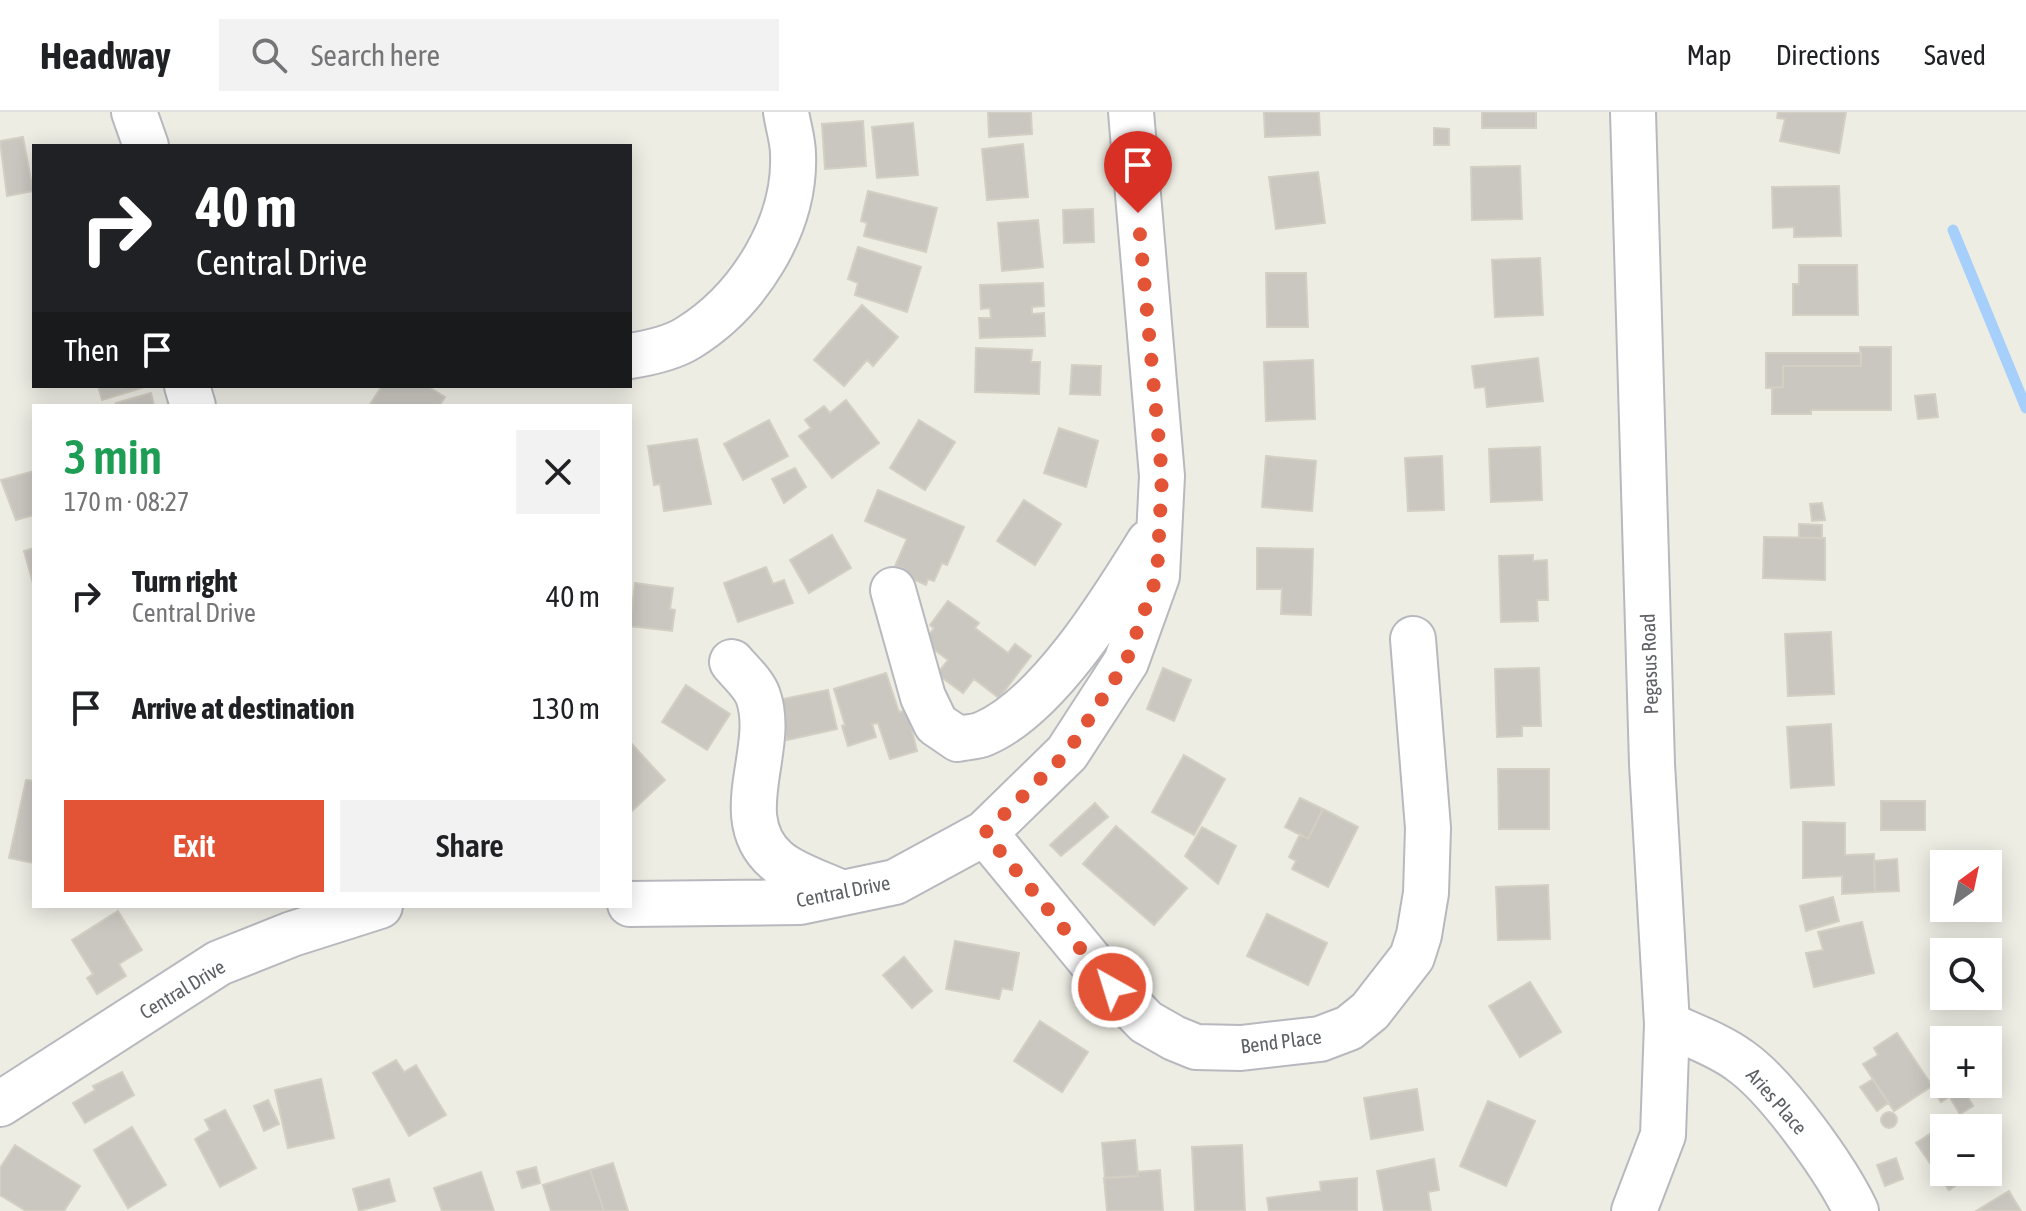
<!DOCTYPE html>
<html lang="en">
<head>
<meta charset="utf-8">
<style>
	body { margin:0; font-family:"Asap Condensed",sans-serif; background:#f2f2f2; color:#202124; height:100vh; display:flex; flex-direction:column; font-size:30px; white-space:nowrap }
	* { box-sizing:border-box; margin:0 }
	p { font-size:26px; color:#757577 }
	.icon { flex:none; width:44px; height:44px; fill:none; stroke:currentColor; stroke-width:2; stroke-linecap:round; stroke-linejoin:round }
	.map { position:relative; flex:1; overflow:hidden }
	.side { position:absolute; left:32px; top:292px; width:600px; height:504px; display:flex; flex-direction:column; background:#fff; border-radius:0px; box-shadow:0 4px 20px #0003 }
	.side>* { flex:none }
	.banner { position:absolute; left:32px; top:32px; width:600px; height:244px; border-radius:0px; box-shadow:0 4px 20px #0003; background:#202124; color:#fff; overflow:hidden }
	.needle { width:52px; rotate:33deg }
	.fabs { position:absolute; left:1930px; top:738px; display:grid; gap:16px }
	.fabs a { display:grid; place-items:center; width:72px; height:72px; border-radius:0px; background:#fff; box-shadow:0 4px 20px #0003; font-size:40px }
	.pin { position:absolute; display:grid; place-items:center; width:68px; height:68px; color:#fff; margin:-82px -34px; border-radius:50% 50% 50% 0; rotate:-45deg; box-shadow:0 0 8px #0007 }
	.pin .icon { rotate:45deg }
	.me { position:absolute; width:88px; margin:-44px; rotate:321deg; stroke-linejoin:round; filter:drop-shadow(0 0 6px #0008) }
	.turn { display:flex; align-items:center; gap:28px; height:168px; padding:0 32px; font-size:36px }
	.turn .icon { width:104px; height:104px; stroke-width:2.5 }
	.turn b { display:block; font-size:56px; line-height:68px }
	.then { display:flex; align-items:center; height:76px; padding:0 32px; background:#0003; gap:16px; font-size:30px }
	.round { display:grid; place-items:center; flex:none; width:84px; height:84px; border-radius:0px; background:#f2f2f2 }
	.summary { display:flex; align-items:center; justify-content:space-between; height:136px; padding:0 32px }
	h1 { font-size:48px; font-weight:600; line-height:60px; color:#1e9e55 }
	.cta { display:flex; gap:16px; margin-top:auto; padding:16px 32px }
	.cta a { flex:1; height:92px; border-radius:0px; background:#e35335; color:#fff; font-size:32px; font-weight:600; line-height:92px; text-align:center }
	.cta a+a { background:#f2f2f2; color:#202124 }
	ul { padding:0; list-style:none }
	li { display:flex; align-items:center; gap:24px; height:112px; padding:0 32px }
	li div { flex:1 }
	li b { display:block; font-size:30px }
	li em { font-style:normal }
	header { display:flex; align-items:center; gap:48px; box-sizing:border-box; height:112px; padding:0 40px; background:#fff; border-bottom:2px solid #e0e0e0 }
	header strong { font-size:38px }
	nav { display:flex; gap:44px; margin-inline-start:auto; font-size:28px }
	.search { width:560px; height:72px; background:#f2f2f2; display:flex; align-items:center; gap:20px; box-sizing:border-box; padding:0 28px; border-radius:0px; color:#757577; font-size:30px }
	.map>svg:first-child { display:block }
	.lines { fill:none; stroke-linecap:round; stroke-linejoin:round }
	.stream { stroke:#a6cffc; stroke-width:11 }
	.building { fill:#cac7c1; stroke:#d3cfc3; stroke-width:2 }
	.minor-casing { stroke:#b7b9be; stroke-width:48 }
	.minor { stroke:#fff; stroke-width:44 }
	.route { stroke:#e35335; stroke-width:14; stroke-dasharray:0 25.2 }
	.labels { text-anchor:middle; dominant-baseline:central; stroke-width:6; stroke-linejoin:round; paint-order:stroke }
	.street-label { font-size:20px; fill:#5c5f64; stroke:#fff }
</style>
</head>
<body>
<header>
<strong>Headway</strong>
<div class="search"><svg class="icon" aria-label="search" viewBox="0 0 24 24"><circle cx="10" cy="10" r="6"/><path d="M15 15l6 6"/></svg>Search here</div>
<nav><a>Map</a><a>Directions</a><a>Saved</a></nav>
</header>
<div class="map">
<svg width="2026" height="1099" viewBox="0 0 2026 1099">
	<rect width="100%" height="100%" fill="#eeede4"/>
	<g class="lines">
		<path class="stream" d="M1953 118 2026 296"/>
	</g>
	<path class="building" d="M988 0H1031L1032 22 989 25Z
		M1264 0H1319L1320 23 1265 25Z
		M1482 0H1536V16H1482Z
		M1778 0H1846L1839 41 1780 29 1785 7 1777 6Z
		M863 9 866 54 825 57 822 12Z
		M913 11 918 63 877 66 872 15Z
		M1434 16 1449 17V33H1434Z
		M23 25 33 79 7 84 0 29Z
		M1023 32 1028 85 987 88 982 37Z
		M1520 54 1522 107 1472 108 1471 55Z
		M1318 60 1325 111 1276 117 1269 65Z
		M1839 74 1841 124 1794 125V115L1773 116 1772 75Z
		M868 79 937 96 926 140 864 124 867 111 861 109Z
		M1093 97 1094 130 1064 131 1063 98Z
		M1038 108 1043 155 1002 159 998 111Z
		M858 135 921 155 907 200 855 183 858 171 848 167Z
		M1540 146 1543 203 1495 205 1492 148Z
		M1799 153H1857L1858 203H1793V172H1799Z
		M1266 161H1306L1308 215H1267Z
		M1043 171 1044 194 1032 195V202L1044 201 1045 224 980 226 979 206H991L990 196 981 197 980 173Z
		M862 193 898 225 873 254 867 248 844 274 814 248Z
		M1860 235H1891V298H1811V302H1772V276L1783 275V254H1861Z
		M976 236 1032 238 1031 250H1040L1039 282 975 280Z
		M1766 241H1861V254H1783V275L1766 276Z
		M1538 246 1543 289 1487 295 1485 275 1475 276 1472 254Z
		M1313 248 1315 307 1266 309 1264 250Z
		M1072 253 1101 254 1100 283 1070 282Z
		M98 274H141L142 276 102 288Z
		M382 274H427L445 285 439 294H369Z
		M151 281 154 294H117L116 291Z
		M1935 282 1938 305 1918 307 1915 284Z
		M846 288 879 331 832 366 799 324 811 316 805 308 824 294 830 301Z
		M769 308 788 344 743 368 724 332Z
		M919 308 955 330 925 378 890 356Z
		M1059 316 1098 329 1086 375 1044 361Z
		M697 327 711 392 664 399 660 372 654 373 648 334Z
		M1540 335 1542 388 1491 390 1489 337Z
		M1266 344 1316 349 1312 399 1262 395Z
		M1442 344 1444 398 1408 399 1405 346Z
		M795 356 806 375 784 391 772 367Z
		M34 359V403L16 408 1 368Z
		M878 378 964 415 947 453 942 451 934 469 928 467 926 473 899 461 902 456 895 454 907 427 865 409Z
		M1024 388 1061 412 1035 453 997 429Z
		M1822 391 1825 408 1812 409 1810 392Z
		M1799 412 1822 413V426H1799Z
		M832 423 851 456 809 481 790 448Z
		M1764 425 1825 426V468L1763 466Z
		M34 436V475L24 439Z
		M1257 436 1313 437 1311 503 1281 502 1282 477H1257Z
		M1533 443V449L1547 448 1548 488H1537L1538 509 1501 510 1499 444Z
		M766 455 773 472 784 468 793 491 738 510 724 471Z
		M635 471 673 476 670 497 675 498 672 519 630 514Z
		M948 489 979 511 975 516 1008 541 1015 532 1031 544 999 586 974 567 963 581 937 562 948 548 924 530 934 516 930 513Z
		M1831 520 1834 582 1788 584 1785 522Z
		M1163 556 1191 568 1174 609 1147 597Z
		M1539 556 1541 614H1522V624L1497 625 1495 557Z
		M886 561 899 600 907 598 917 639 890 647 878 611 872 612 876 625 848 634 842 614 845 613 834 577Z
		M686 573 730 602 707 638 662 610Z
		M828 578 837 617 787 628 778 588Z
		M1831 612 1834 673 1791 676 1787 615Z
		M630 630 665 668 632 699 630 696Z
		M1184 643 1225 667 1194 723 1152 700Z
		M1498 657H1549V717H1499Z
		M26 668 34 669V751L9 746Z
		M1300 686 1323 697 1308 727 1285 715Z
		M1881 689H1925V718H1881Z
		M1095 691 1108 705 1061 744 1050 733Z
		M1323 697 1358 715 1328 775 1292 757 1296 749 1289 745 1300 722 1308 727Z
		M1803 710 1845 711V743L1874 742 1875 780 1842 782V764L1803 766Z
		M1116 714 1187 776 1154 813 1083 752Z
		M1202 715 1236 734 1218 772 1185 744Z
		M1897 747 1899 779 1875 780 1874 749Z
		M1548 773 1550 827 1498 828 1496 775Z
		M1833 785 1839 809 1806 819 1800 794Z
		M118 799 142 838 119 852 126 864 97 882 87 866 93 862 72 828Z
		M1267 802 1327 831 1308 873 1247 844Z
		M1862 810 1874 861 1814 875 1806 841 1823 838 1818 820Z
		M955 829 1019 841 1012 878 1002 876 999 887 946 877Z
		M904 845 932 879 912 896 883 863Z
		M1530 870 1561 920 1520 945 1489 894Z
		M1040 909 1088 940 1062 980 1014 949Z
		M1897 921 1932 974 1894 999 1863 952 1878 943 1874 936Z
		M396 948 404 960 416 953 446 1003 409 1024 373 961Z
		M122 960 134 983 85 1011 73 991 95 978 93 974Z
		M1943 961 1944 972H1951L1956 980 1941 990 1929 970Z
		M321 967 334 1026 288 1036 275 978Z
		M1873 967 1888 991 1877 999 1860 975Z
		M1417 977 1423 1018 1371 1027 1364 986Z
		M1964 979 1973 994 1960 1002 1951 987Z
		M268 988 279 1012 264 1019 254 994Z
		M1488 989 1535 1009 1506 1074 1460 1054Z
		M225 998 256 1056 220 1075 195 1027 210 1018 205 1008Z
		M1881 1008a8 8 0 1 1 16 0a8 8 0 1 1-16 0Z
		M1951 1008 1957 1016H1944V1060H1975L1949 1078 1916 1031Z
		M132 1015 166 1073 128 1096 94 1038Z
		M1135 1028 1138 1064 1105 1066 1102 1031Z
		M15 1033 80 1074 64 1099H26L0 1083V1056Z
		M1242 1033 1245 1099H1195L1192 1035Z
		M1896 1046 1903 1067 1885 1074 1877 1053Z
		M1434 1047 1439 1078 1428 1080 1431 1099H1384L1377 1059Z
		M613 1051 628 1099H604L590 1058Z
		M536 1055 540 1071 522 1076 517 1060Z
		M590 1058 604 1099H551L543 1073Z
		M1160 1058 1163 1099H1107L1104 1066 1138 1064 1137 1060Z
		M481 1060 494 1099H442L434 1076Z
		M1357 1066V1099H1269L1267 1086 1321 1079 1320 1070Z
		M389 1067 395 1089 359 1099 353 1077Z
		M2009 1079 2021 1099H1976Z"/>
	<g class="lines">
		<g class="minor-casing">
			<path id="minor" d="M134 0 146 34
				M1633 0 1652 652 1667 912 1663 1023 1634 1099
				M630 244C649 241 672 236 688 226 748 189 796 114 793 42 793 28 788 14 786 0
				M187 274 193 294
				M893 478 923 585 936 612 958 627C966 625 976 625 983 622 1048 595 1113 488 1149 430
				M732 550C740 560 754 572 758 584 777 637 727 705 776 748 793 763 821 771 842 781
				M985 721 1112 875 1146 910 1174 926 1196 935 1241 936 1320 927 1349 916 1370 899 1412 845 1419 823 1426 781 1428 716 1413 527
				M630 792 800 790 895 770 985 721 1067 641 1126 550 1157 464 1162 364 1131 0
				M1667 912C1690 923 1719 933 1739 948 1777 974 1836 1057 1856 1099
				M0 992 219 851 292 822 380 794"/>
		</g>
		<use href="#minor" class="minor"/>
	</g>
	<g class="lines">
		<path class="route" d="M1112 875 985 721 1067 641 1126 550 1157 464 1162 364 1138 101"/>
	</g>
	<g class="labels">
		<g class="street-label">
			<text transform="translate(1649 552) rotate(-92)">Pegasus Road</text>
			<text transform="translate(843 779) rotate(-11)">Central Drive</text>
			<text transform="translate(182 877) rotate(-31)">Central Drive</text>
			<text transform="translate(1281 929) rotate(-7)">Bend Place</text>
			<text transform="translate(1777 989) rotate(49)">Aries Place</text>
		</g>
	</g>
</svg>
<div class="fabs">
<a><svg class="needle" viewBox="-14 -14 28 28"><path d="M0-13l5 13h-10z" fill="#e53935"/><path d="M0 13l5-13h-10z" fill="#757577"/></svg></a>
<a><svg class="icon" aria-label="search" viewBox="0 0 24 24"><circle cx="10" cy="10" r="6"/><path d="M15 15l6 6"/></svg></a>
<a>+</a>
<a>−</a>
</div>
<div class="pin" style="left:1138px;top:101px;background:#d93025"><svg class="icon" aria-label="arrive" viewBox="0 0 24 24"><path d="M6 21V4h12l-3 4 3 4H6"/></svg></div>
<svg class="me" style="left:1112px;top:875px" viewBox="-20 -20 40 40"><circle r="17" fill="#e35335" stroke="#fff" stroke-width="3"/><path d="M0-11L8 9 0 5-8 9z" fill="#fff"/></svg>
<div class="banner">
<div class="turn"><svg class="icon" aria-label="right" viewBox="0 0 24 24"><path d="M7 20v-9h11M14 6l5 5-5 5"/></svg><div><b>40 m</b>Central Drive</div></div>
<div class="then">Then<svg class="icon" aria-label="arrive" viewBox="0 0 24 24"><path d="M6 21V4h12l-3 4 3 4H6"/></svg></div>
</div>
<section class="side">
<div class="summary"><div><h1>3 min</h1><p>170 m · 08:27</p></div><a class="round"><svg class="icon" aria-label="close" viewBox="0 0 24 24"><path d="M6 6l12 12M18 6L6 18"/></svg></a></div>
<ul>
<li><svg class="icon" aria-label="right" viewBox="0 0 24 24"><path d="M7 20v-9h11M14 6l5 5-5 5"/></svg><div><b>Turn right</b><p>Central Drive</p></div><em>40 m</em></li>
<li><svg class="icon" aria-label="arrive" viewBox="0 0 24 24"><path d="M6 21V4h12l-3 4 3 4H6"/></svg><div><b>Arrive at destination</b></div><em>130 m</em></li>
</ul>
<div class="cta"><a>Exit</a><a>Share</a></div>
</section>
</div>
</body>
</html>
